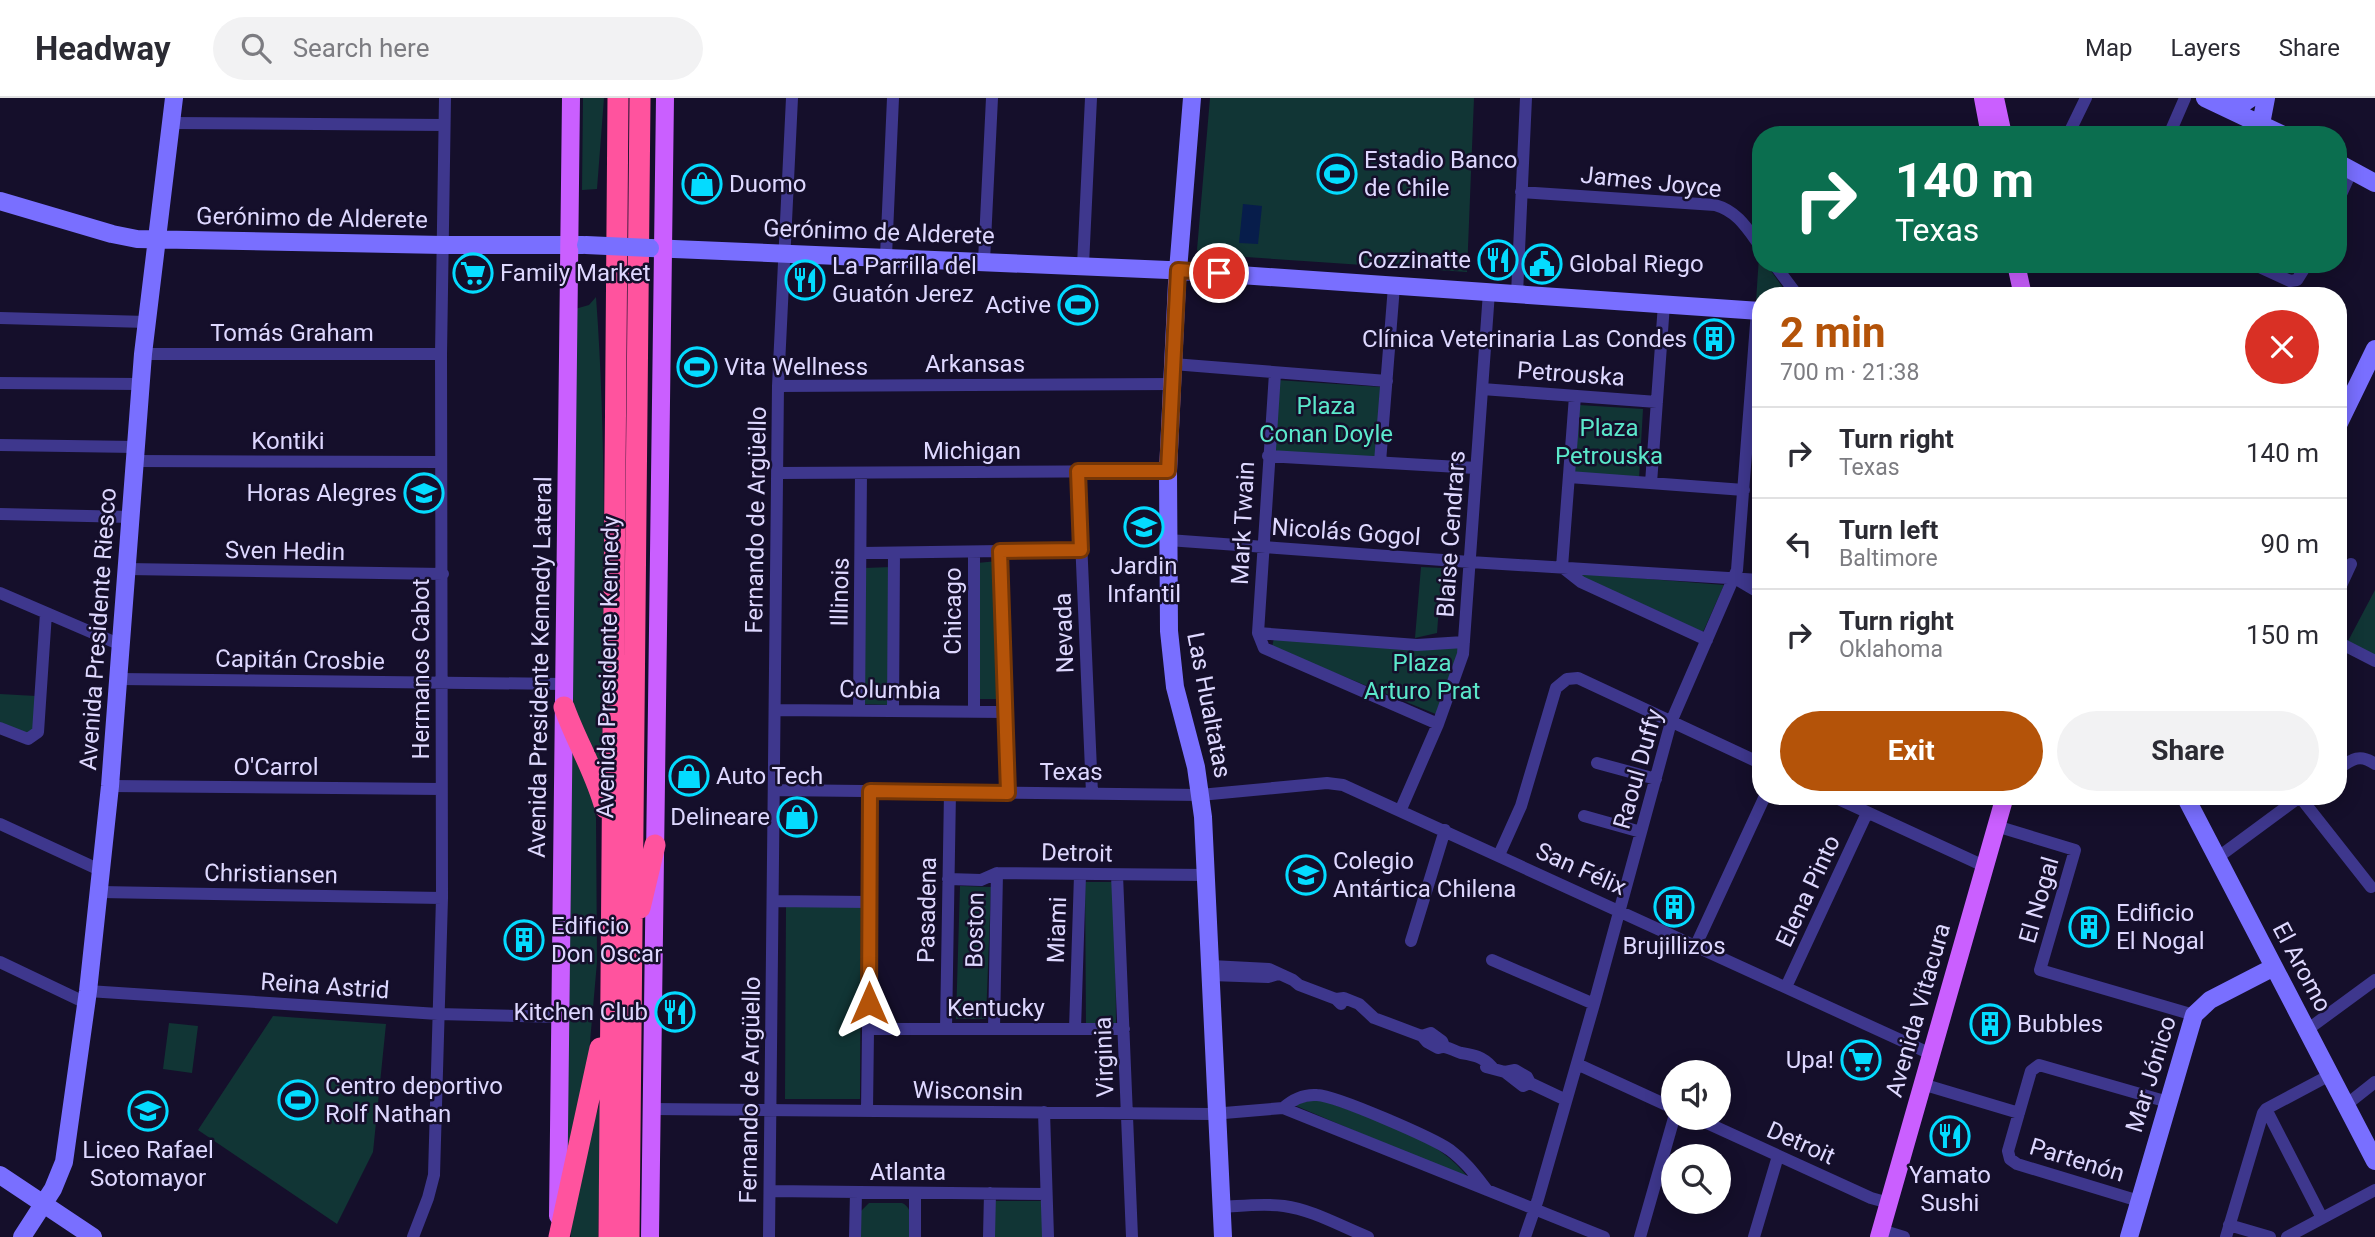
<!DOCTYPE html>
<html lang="en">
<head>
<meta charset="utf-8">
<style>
	body { margin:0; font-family:Roboto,sans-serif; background:#f2f2f3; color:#2b2b33; height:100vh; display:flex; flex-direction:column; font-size:26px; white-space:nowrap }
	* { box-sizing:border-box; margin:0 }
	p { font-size:23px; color:#7c7c81 }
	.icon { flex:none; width:38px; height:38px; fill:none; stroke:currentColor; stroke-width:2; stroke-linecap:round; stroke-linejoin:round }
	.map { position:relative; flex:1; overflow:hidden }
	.details { position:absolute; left:1752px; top:189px; width:595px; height:518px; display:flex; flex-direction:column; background:#fff; border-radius:28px; box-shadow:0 4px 18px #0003 }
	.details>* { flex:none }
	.guide { position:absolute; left:1752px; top:28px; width:595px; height:147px; border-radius:28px; box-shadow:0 4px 18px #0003; background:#0b6e4f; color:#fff; overflow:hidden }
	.buttons { position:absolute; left:1661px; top:962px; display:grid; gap:14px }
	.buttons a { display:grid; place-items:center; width:70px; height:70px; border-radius:50%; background:#fff; box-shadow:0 4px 18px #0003; font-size:35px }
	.pin { position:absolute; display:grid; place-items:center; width:60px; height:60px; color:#fff; margin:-30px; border:4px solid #fff; border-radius:50%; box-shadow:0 2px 7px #0007 }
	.me { position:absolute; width:77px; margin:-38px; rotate:0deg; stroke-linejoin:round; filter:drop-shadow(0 0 5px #0008) }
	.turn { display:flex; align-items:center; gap:24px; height:147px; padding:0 28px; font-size:32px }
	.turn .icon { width:91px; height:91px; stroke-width:2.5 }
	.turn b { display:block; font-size:49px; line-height:60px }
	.round { display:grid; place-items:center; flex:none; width:74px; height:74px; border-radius:37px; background:#f2f2f3 }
	.headline { display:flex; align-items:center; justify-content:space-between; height:119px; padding:0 28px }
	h1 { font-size:42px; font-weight:700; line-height:52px; color:#b45309 }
	.cta { display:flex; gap:14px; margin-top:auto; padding:14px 28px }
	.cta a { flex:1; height:80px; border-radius:42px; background:#b45309; color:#fff; font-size:28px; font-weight:700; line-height:80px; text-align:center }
	.cta a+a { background:#f2f2f3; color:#2b2b33 }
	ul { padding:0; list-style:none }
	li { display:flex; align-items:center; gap:21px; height:91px; padding:0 28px; border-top:2px solid #e1e1e2 }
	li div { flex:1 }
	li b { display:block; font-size:26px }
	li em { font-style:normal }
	header { display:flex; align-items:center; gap:42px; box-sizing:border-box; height:98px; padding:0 35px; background:#fff; border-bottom:2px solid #e1e1e2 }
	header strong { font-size:33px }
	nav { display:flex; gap:38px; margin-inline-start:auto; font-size:24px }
	.search { width:490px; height:63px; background:#f2f2f3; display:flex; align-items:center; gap:18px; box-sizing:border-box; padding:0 24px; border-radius:38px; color:#7c7c81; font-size:26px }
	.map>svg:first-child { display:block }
	.green { fill:#113535 }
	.water { fill:#071d4b }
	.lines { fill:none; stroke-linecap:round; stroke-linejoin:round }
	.street { stroke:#3e378d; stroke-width:12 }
	.secondary { stroke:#796fff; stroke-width:18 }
	.primary { stroke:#ca5fff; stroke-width:18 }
	.highway { stroke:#ff539e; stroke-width:21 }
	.secondary-bridge { stroke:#796fff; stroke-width:18 }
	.route-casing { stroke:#753606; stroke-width:18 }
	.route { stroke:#b45309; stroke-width:12 }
	.labels { text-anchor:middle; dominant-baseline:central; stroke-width:5; stroke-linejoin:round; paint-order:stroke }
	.poi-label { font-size:24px; fill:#ded8ff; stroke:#150f2b; text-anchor:start }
	.street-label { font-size:24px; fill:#ded8ff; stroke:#150f2b }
	.park-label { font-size:24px; fill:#5be8cb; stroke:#150f2b }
</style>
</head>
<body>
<header>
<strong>Headway</strong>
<div class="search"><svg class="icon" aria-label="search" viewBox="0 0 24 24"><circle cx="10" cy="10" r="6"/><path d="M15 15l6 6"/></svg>Search here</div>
<nav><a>Map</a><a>Layers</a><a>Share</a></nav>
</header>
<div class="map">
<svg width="2375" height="1139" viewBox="0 0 2375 1139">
	<rect width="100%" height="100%" fill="#150f2b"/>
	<path class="green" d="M583 0H604L597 91 582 92Z
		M1210 0H1474L1467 174 1201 156 1197 152Z
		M1759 158 1760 166H1766L1789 198H1760V204H1756Z
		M596 199C608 360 603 522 602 683L570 605 575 211 589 207Z
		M1277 282 1381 289 1376 362 1272 355Z
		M1579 307 1643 311 1639 381 1574 377Z
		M998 463 1004 601H977V465Z
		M891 469 890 607 862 606 864 470Z
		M1421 469 1442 470 1437 535 1415 540Z
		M1574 475 1724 487 1703 534Z
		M2375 492V558L2347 545Z
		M1274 540 1461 544 1438 617 1272 549Z
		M0 596 36 598 35 631 30 637 0 627Z
		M569 635 591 695 596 720 597 864 588 967 566 1075Z
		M1085 784H1115L1116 928H1086Z
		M960 788 991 789 986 921H956Z
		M786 808H861L860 1001H785Z
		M273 918 386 926 373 1054 337 1126 198 1032Z
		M169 925 198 928 192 975 163 971Z
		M601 1002 598 1139H571C571 1091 586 1047 601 1002Z
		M1312 1002 1325 1003C1374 1023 1438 1037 1470 1082L1294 1007Z
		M993 1103H1046V1139H992Z
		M869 1105H902C914 1110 911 1127 912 1139H859L861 1113Z"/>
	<path class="water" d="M1243 106 1262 108 1258 146 1239 145Z"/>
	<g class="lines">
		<path class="street" d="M171 25 444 27
			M2068 37 2086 0
			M2169 37 2185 0
			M1521 94 1715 107C1737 113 1747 130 1760 148
			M2338 103 2352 72
			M886 158 893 0
			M984 163 992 0
			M1774 166 1798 198
			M2253 166 2290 183 2297 182 2307 166
			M1083 167 1091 0
			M1517 196 1526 0
			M0 220 147 224
			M143 256H441
			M1173 266 1387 283
			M1275 275 1258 535 1264 550 1438 626
			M0 285 140 286
			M778 288 1172 286
			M1482 291 1657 304
			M1575 298 1562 469 1581 484 1707 542
			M0 347 136 349
			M1268 358 1476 370
			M135 363 441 364
			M1380 364 1394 188
			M1078 373 1092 695
			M777 375 1168 373
			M1569 379 1744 392
			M1651 385 1664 206
			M0 416 131 419
			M1168 442 1470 464 1760 482
			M1000 453 1008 695
			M862 455 1081 452
			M127 471 443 476
			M1738 482 1760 495
			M2338 494 2351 466
			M0 495 121 547
			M1258 535 1417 547 1464 544
			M2338 544 2375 563
			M119 581 564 586
			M775 612 1005 614
			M859 613 861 375
			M893 613 894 455
			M974 614V454
			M0 630 28 641 38 634 46 515
			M1597 665 1656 681
			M2338 671C2352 661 2360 655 2375 666
			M110 688 441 691
			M774 692 1200 697 1327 685 1343 687 1931 956
			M1832 698 1984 768
			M2300 699 2371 789
			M1401 711 1438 626 1463 556 1489 194
			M1584 718 1641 734
			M0 726 102 773
			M1996 728 2075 752 2040 872 2194 917
			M1499 757 1521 708 1556 590 1567 581 1578 580 1760 665
			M2217 760 2301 698
			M1117 777 1132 1139
			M948 781 981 782 997 775 1206 777
			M100 794 442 800
			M773 803 869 804
			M1411 843 1445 732
			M1696 847 1765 698
			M1492 862 1594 906
			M0 864 86 905
			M1211 868 1269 871 1293 882 1299 887 1336 901 1341 906
			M1211 877 1268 879 1278 876
			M1786 889 1867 715
			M88 893 438 916 560 919
			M1336 901 1344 900 1359 906 1374 920 1422 938 1427 944 1438 950C1447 947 1451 952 1461 955 1473 957 1482 958 1492 969
			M868 931H1124
			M946 931 950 694
			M994 931 997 775
			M1075 931 1080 777
			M2307 932 2375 882
			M1422 938 1431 935 1442 943 1444 948
			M1577 966 1673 1010
			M1486 969 1505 974 1523 988 1530 985
			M1505 974 1515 972 1527 979 1530 985 1566 1002
			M1922 986 2019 1015
			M2346 1007 2375 984
			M1283 1010C1293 1001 1304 996 1317 997 1337 998 1433 1040 1450 1052 1465 1063 1476 1078 1487 1092
			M652 1011 1212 1016 1283 1010 1604 1139
			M2266 1011 2322 1120
			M867 1013 871 693
			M1044 1014 1048 1139
			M1696 1020 1871 1100 1889 1105
			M770 1093 1046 1096
			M2139 1103 2017 1066 2010 1061 2008 1053 2031 973 2039 967 2168 1004
			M1222 1109C1242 1108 1263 1105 1284 1108 1313 1112 1340 1128 1368 1139
			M2229 1127 2270 1139
			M1881 1132 1904 1139
			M413 1139 428 1100 434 1077 442 800 441 256 445 0
			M769 1139 778 288 792 0
			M855 1139 856 1094
			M915 1139V1095
			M989 1139 990 1095
			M1525 1139 1538 1101 1594 906 1671 624 1737 472 1757 213
			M1640 1139 1674 1020
			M1754 1139 1778 1058
			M2226 1139 2263 1015 2266 1011 2330 977
			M2287 1139 2375 1092"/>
		<path class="secondary" d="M1192 0 1177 185 1168 373 1169 533 1175 589 1196 669 1203 719 1223 1139
			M2205 0 2283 37
			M2221 7 2242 6 2251 0
			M2261 26 2266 0
			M2338 65 2375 85
			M0 103 112 136 137 141 443 147H583
			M650 150 1168 172 1760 213
			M2338 327 2375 251
			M2185 698 2375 1063
			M0 1077 93 1139
			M22 1139 53 1091 64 1064 88 893 110 688 143 256 174 0
			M2129 1139 2194 917 2210 902 2274 869"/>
		<path class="primary" d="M1983 0 1990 37
			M1995 0 2003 37
			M2016 166 2023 198
			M558 1118 571 0
			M650 1139 665 0
			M1879 1139 2005 698"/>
		<path class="highway" d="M564 609C576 643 596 675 605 710
			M640 810 655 747
			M559 1139 600 950
			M609 1139 618 0
			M629 1139 640 0"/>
		<path class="secondary-bridge" d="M586 147 650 150"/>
	</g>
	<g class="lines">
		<g class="route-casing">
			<path id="route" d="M869 905 870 693 1008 695 1000 453 1081 452 1078 373H1168L1178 172 1219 175"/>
		</g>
		<use href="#route" class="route"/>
	</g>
	<defs>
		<g id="stadium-ring" transform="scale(2.0125)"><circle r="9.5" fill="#150f2b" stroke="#04dbff" stroke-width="1.5"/><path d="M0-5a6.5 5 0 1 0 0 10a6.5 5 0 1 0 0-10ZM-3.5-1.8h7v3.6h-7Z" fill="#04dbff"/></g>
		<g id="shop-ring" transform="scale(2.0125)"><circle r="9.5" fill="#150f2b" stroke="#04dbff" stroke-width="1.5"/><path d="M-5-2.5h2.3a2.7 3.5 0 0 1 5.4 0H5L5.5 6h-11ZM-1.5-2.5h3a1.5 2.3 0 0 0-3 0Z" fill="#04dbff"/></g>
		<g id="restaurant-ring" transform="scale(2.0125)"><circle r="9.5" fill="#150f2b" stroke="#04dbff" stroke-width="1.5"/><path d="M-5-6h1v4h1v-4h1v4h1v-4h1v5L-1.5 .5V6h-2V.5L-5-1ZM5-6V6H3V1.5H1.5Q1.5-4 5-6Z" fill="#04dbff"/></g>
		<g id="civic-ring" transform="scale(2.0125)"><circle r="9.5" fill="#150f2b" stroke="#04dbff" stroke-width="1.5"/><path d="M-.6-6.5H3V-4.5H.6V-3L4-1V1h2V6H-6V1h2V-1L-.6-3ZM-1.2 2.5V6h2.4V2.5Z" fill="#04dbff"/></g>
		<g id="supermarket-ring" transform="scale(2.0125)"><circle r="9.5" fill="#150f2b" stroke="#04dbff" stroke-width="1.5"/><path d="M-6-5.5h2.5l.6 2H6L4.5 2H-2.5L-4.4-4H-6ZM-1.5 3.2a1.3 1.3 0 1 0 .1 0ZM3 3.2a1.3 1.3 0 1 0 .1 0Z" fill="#04dbff"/></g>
		<g id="building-ring" transform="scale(2.0125)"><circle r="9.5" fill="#150f2b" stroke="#04dbff" stroke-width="1.5"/><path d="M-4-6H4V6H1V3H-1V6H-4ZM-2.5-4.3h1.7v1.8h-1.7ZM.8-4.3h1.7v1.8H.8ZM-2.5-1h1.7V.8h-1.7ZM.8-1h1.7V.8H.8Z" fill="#04dbff"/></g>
		<g id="school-ring" transform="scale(2.0125)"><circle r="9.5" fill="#150f2b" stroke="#04dbff" stroke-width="1.5"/><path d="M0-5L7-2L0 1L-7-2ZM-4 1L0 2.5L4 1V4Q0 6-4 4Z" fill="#04dbff"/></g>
	</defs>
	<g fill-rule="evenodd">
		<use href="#stadium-ring" x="1337" y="76"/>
		<use href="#shop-ring" x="702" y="86"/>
		<use href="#restaurant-ring" x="1498" y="162"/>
		<use href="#civic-ring" x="1542" y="166"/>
		<use href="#supermarket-ring" x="473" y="175"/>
		<use href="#restaurant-ring" x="805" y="182"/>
		<use href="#stadium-ring" x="1078" y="207"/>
		<use href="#building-ring" x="1714" y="241"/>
		<use href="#stadium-ring" x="697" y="269"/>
		<use href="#school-ring" x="424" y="395"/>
		<use href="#school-ring" x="1144" y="429"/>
		<use href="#shop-ring" x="689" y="678"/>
		<use href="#shop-ring" x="797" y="719"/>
		<use href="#school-ring" x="1306" y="777"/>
		<use href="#building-ring" x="1674" y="809"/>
		<use href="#building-ring" x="2089" y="829"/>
		<use href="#building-ring" x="524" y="842"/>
		<use href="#restaurant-ring" x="675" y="914"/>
		<use href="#building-ring" x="1990" y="926"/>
		<use href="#supermarket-ring" x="1861" y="962"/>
		<use href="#stadium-ring" x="298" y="1002"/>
		<use href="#school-ring" x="148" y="1013"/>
		<use href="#restaurant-ring" x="1950" y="1038"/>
	</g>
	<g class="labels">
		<g class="poi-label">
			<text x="1364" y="62">Estadio Banco<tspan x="1364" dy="28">de Chile</tspan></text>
			<text x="729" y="86">Duomo</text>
			<text x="1471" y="162" text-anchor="end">Cozzinatte</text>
			<text x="1569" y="166">Global Riego</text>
			<text x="832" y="168">La Parrilla del<tspan x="832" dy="28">Guatón Jerez</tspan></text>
			<text x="500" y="175">Family Market</text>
			<text x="1051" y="207" text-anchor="end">Active</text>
			<text x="1687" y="241" text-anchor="end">Clínica Veterinaria Las Condes</text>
			<text x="724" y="269">Vita Wellness</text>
			<text x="397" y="395" text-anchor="end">Horas Alegres</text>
			<text x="1144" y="468" text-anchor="middle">Jardin<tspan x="1144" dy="28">Infantil</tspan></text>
			<text x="716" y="678">Auto Tech</text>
			<text x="770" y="719" text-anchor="end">Delineare</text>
			<text x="1333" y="763">Colegio<tspan x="1333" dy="28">Antártica Chilena</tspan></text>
			<text x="2116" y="815">Edificio<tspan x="2116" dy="28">El Nogal</tspan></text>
			<text x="551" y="828">Edificio<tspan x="551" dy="28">Don Oscar</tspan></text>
			<text x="1674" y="848" text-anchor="middle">Brujillizos</text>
			<text x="648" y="914" text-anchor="end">Kitchen Club</text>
			<text x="2017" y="926">Bubbles</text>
			<text x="1834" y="962" text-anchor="end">Upa!</text>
			<text x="325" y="988">Centro deportivo<tspan x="325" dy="28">Rolf Nathan</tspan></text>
			<text x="148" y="1052" text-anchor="middle">Liceo Rafael<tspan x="148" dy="28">Sotomayor</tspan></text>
			<text x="1950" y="1077" text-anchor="middle">Yamato<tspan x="1950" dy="28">Sushi</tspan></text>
		</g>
		<g class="street-label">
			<text transform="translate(1651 84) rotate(6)">James Joyce</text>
			<text transform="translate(312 120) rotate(1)">Gerónimo de Alderete</text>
			<text transform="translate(879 134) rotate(2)">Gerónimo de Alderete</text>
			<text x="292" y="235">Tomás Graham</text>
			<text x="975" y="266">Arkansas</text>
			<text transform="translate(1571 276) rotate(4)">Petrouska</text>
			<text x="288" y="343">Kontiki</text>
			<text x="972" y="353">Michigan</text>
			<text transform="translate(756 422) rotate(-89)">Fernando de Argüello</text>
			<text transform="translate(1243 425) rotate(-87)">Mark Twain</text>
			<text transform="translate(1346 434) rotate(4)">Nicolás Gogol</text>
			<text transform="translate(1451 436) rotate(-86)">Blaise Cendrars</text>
			<text transform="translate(285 453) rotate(1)">Sven Hedin</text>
			<text transform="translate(840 494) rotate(-89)">Illinois</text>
			<text transform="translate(953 513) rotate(-90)">Chicago</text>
			<text transform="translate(98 531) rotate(-86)">Avenida Presidente Riesco</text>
			<text transform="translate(1064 535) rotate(-92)">Nevada</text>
			<text transform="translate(300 562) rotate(1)">Capitán Crosbie</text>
			<text transform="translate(540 569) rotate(-89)">Avenida Presidente Kennedy Lateral</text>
			<text transform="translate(608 569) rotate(-89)">Avenida Presidente Kennedy</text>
			<text transform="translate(421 571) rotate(-90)">Hermanos Cabot</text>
			<text transform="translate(890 592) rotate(1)">Columbia</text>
			<text transform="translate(1209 607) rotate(79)">Las Hualtatas</text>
			<text x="276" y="669">O'Carrol</text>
			<text transform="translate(1638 671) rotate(-74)">Raoul Duffy</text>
			<text x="1071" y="674">Texas</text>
			<text transform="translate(1077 755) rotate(1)">Detroit</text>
			<text transform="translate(1581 771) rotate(24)">San Félix</text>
			<text transform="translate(271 776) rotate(1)">Christiansen</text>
			<text transform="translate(1808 793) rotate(-65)">Elena Pinto</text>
			<text transform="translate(2039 802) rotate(-74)">El Nogal</text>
			<text transform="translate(927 812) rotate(-89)">Pasadena</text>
			<text transform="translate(975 832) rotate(-89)">Boston</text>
			<text transform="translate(1057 832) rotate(-88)">Miami</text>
			<text transform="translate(2302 869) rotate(62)">El Aromo</text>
			<text transform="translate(325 888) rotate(4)">Reina Astrid</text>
			<text x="996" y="910">Kentucky</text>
			<text transform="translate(1918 912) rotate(-74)">Avenida Vitacura</text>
			<text transform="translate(1104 959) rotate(-92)">Virginia</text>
			<text transform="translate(2151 976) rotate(-73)">Mar Jónico</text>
			<text transform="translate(750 992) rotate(-89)">Fernando de Argüello</text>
			<text transform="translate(968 993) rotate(1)">Wisconsin</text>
			<text transform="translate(1801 1045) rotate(24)">Detroit</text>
			<text transform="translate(2077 1062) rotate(17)">Partenón</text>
			<text x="908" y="1074">Atlanta</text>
		</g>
		<g class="park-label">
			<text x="1326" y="308">Plaza<tspan x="1326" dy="28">Conan Doyle</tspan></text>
			<text x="1609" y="330">Plaza<tspan x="1609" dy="28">Petrouska</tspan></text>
			<text x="1422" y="565">Plaza<tspan x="1422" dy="28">Arturo Prat</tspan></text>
		</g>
	</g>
</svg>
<div class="buttons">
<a><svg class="icon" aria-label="sound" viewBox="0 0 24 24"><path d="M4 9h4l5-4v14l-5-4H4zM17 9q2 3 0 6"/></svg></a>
<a><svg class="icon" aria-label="search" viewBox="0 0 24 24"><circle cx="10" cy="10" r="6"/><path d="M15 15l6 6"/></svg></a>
</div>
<div class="pin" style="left:1219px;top:175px;background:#d93025"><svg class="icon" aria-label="arrive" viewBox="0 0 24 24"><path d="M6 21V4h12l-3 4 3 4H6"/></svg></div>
<svg class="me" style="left:869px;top:905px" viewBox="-20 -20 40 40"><path d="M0-17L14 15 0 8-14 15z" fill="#b45309" stroke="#fff" stroke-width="4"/></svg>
<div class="guide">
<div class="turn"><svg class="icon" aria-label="right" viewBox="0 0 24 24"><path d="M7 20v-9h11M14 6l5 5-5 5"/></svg><div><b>140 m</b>Texas</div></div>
</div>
<section class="details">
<div class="headline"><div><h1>2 min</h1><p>700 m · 21:38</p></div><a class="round" style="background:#d93025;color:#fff"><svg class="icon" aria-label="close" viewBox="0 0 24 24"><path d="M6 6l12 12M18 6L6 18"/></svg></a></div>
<ul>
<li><svg class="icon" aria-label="right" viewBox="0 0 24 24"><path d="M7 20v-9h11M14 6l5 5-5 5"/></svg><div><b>Turn right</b><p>Texas</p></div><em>140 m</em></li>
<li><svg class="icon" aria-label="left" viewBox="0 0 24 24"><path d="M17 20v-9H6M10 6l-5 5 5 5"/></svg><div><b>Turn left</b><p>Baltimore</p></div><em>90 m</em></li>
<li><svg class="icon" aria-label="right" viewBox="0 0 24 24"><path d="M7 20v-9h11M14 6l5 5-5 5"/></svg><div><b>Turn right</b><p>Oklahoma</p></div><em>150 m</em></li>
</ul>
<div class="cta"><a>Exit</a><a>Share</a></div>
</section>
</div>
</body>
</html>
